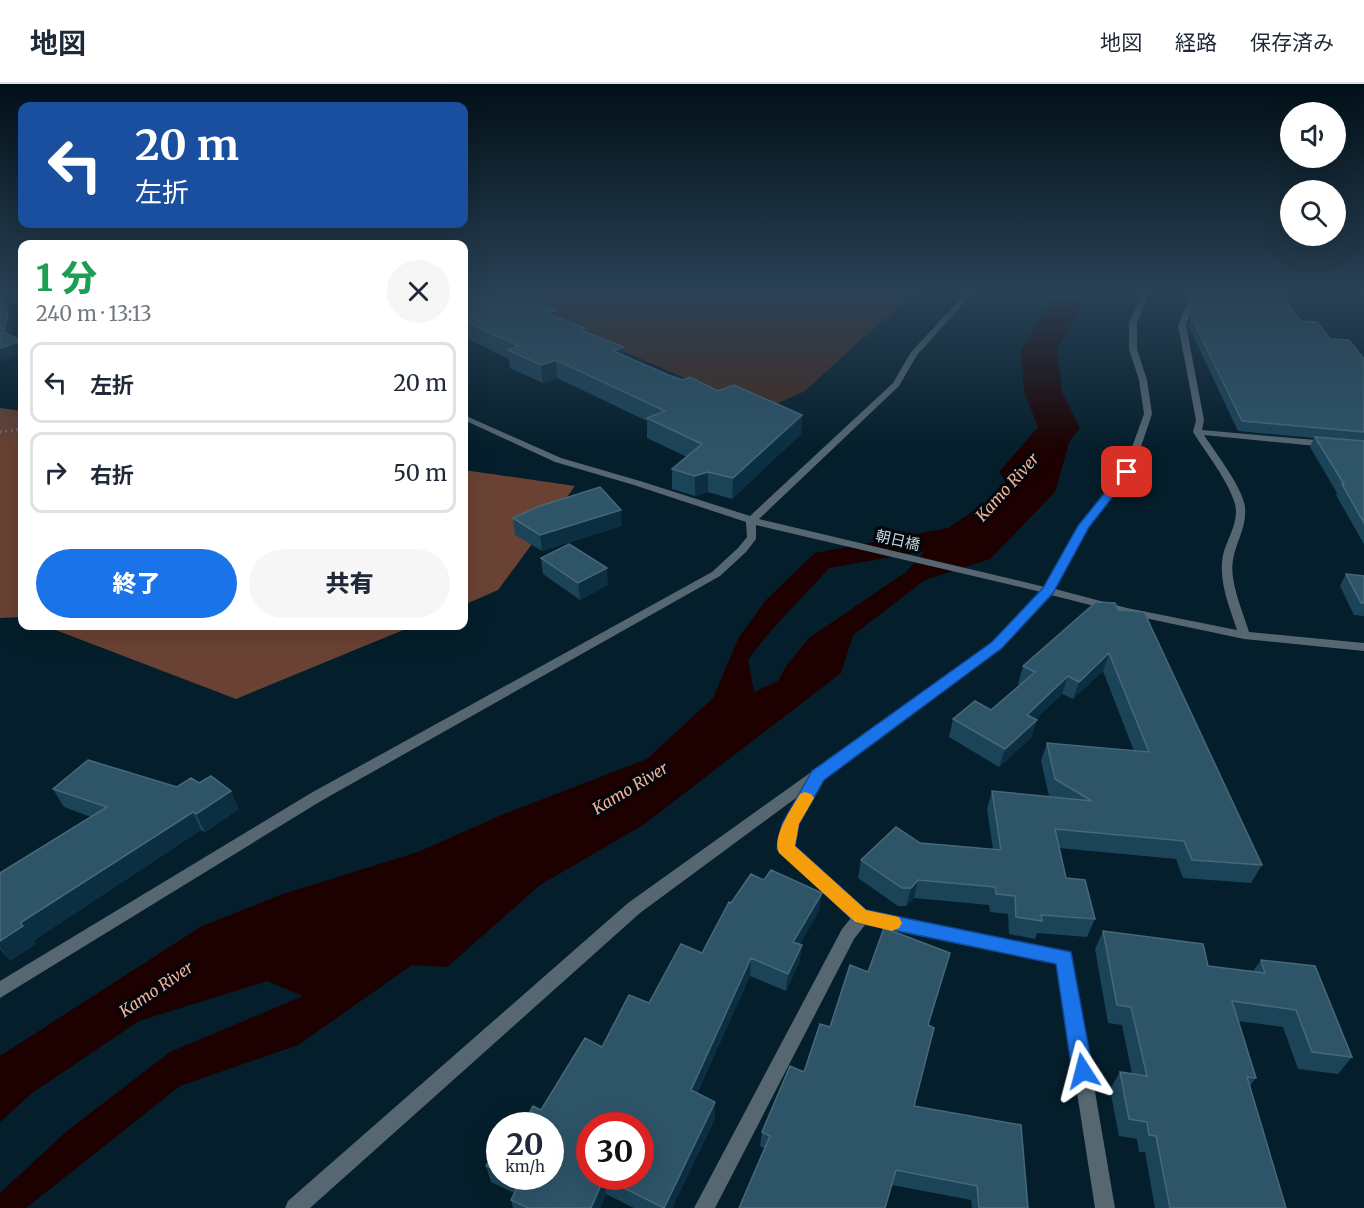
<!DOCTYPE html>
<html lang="ja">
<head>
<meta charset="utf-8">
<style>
	body { margin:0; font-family:Merriweather,"Noto Sans JP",serif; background:#f6f6f7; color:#1f2937; height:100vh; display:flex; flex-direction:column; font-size:22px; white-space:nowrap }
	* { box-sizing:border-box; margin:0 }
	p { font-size:20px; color:#747a83 }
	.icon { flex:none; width:33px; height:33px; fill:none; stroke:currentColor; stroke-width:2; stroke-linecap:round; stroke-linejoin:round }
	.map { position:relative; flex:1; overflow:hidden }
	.sheet { position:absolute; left:18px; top:156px; width:450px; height:390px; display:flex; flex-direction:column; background:#fff; border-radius:12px; box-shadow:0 6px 24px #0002 }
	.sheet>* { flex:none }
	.top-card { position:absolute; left:18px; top:18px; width:450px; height:126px; border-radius:12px; box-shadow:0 6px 24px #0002; background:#1a4fa0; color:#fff; overflow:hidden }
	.tools { position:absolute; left:1280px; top:18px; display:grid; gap:12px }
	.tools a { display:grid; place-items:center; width:66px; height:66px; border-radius:50%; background:#fff; box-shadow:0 6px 24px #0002; font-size:30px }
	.speed { position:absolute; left:486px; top:1028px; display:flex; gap:12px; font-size:30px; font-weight:700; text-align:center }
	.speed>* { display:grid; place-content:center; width:78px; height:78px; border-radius:50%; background:#fff; box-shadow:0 6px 24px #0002; line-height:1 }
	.speed small { font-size:15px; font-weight:400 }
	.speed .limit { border:9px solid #d22; background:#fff; color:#111 }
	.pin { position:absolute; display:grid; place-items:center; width:51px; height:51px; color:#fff; margin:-26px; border-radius:12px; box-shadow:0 3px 9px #0006 }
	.me { position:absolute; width:66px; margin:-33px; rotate:351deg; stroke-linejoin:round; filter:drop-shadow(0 0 4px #0008) }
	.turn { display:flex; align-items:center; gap:21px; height:126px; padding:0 18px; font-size:27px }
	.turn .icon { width:78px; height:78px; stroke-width:2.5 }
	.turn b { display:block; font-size:42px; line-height:51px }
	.round { display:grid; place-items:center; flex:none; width:63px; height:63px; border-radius:32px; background:#f6f6f7 }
	.overview { display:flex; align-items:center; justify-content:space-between; height:102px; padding:0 18px }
	h1 { font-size:36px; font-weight:800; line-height:45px; color:#1e9e55 }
	.button { display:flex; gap:12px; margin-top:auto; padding:12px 18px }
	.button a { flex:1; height:69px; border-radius:36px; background:#1a73e8; color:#fff; font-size:24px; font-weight:800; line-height:69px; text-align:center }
	.button a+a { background:#f6f6f7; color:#1f2937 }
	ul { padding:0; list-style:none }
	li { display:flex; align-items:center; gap:18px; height:81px; margin:0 12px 9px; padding:0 6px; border:3px solid #e0e1e3; border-radius:12px }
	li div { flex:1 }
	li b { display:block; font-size:22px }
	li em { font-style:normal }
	header { display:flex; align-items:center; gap:36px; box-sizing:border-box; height:84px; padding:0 30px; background:#fff; border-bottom:2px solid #e0e1e3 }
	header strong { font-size:28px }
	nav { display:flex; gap:33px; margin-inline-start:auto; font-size:21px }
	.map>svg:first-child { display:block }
	.green { fill:#48291e }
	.forest { fill:#694233 }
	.water { fill:#1c0100; fill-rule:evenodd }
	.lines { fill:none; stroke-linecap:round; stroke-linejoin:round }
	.river { fill:#1c0100; fill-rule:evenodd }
	.path { stroke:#657984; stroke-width:3; stroke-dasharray:1.5 4; stroke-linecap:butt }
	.street { fill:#566772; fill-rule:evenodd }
	.wall { fill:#1c4459 }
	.shaded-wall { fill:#0b2e41 }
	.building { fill:#2e5468; stroke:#46687a; stroke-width:1.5; fill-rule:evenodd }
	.route { fill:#1a73e8; stroke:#114b97; stroke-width:1.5 }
	.slow { fill:#f59e0b }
	.labels { text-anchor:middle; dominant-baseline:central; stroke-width:6; stroke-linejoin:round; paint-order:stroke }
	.street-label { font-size:15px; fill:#c8d7e0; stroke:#01070c }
	.water-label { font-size:16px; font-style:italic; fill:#f8b298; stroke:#01070c }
</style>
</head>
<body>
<header>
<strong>地図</strong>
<nav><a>地図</a><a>経路</a><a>保存済み</a></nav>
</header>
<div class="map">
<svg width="1364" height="1124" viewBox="0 0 1364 1124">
	<rect width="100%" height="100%" fill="#041e2b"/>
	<path class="green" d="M490 209H920L876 242 805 307 760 327Z"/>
	<path class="forest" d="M0 324 22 327V533L0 534Z
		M464 386 575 402 498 506 464 521Z
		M45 542H413L236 615Z"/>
	<path class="water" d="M1051 326 1073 345 1055 408 990 475 925 496 853 551 841 589 643 741 540 801 447 883 412 881 298 961 180 1002 26 1124H0V1109L67 1047 170 968 303 912 267 897 139 937 32 1009 0 1038V972L202 842 283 810 418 768 504 730 647 675 713 614 739 553 767 515 815 469 948 444 994 413 1049 343ZM925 467 906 488 809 554 787 581 778 597 754 608 748 576C772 542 802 515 829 484Z"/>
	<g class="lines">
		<path class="river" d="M1057 209H1089L1057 266 1062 308 1080 344 1037 397 1021 401 1005 397 999 388 1038 343 1024 308 1021 266Z"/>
		<path class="path" d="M0 348 22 345"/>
		<path class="street" d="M966 209H973L917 271 899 302 759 435 1045 503 1079 442 1123 388 1144 330 1139 296 1129 265V239L1143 209H1149L1137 239V265L1147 296 1152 330 1132 389 1089 443 1055 505 1127 524 1237 546C1230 525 1220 501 1222 478 1223 458 1240 442 1235 420 1228 396 1206 369 1193 348L1196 336 1178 241 1192 209H1198L1186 241 1204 336 1202 346 1327 357 1331 360 1327 363 1204 351C1215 368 1243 404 1245 423 1247 444 1236 457 1233 476 1229 497 1243 528 1249 548L1364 559V567L1244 555 1126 530 1051 511 1001 564 822 695 798 740 794 763 865 827 1070 869 1072 874 1115 1124H1095L1057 880 865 841 854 855 715 1124H694L842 845 851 834 781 769C773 754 792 725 800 711L640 829 310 1124H285L288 1117 628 819 993 558 1041 508 756 441V455L746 468 720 492 321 717 0 914V897L311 709 712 488 738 464 747 453 746 438 634 401 555 378 464 336V331L561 374 640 397 750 432 893 299 911 268Z"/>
	</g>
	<path class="wall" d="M464 209 556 232 585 244V248L624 271 683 296 802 331 801 350 732 415 708 408 695 412 672 405V385L687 373 647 354V337L557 294 543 299 510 284 509 275 464 253Z
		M1200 209 1301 237 1364 275V460L1336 411 1337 409 1310 363 1314 354 1238 347 1188 241Z
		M513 434 622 442 542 467 515 451Z
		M541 474 608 501 580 516 543 490Z
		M1346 490 1364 492V532L1354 531 1340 502Z
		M1118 526 1262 781 1251 799 1183 794 1176 775 1059 764 1066 794 1095 835 1087 853 1037 849 1035 855 1009 850 1008 830 990 828 989 821 914 814 906 822H898L858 794 861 776 920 759 993 765 987 725 992 707 1049 712 1041 677 1047 659 1134 667 1103 587 1073 615 1062 610 1036 635 1037 636 1031 654 999 683 949 653 953 635 991 626 1020 601 1018 600 1023 582Z
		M199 699 239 725 205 748 201 746 33 857 36 860 10 877 0 865V789L91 733 64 723 53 705 177 703Z
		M731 819 819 827 800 860 802 861 799 879 786 907 750 892 697 1009 715 1018V1035L672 1124H634L606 1110 600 1124H513L511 1116 514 1109 491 1098 486 1082 500 1057V1092H550L541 1026 602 963 702 869Z
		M1103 847 1208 882 1253 887 1261 876 1352 973 1338 990 1298 985 1283 943 1238 937 1256 994 1250 1002 1286 1124H1155L1145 1068H1139L1137 1055 1119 1052 1110 1005 1120 988 1132 990 1122 941 1108 939 1095 865Z
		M928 941 914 1022 1028 1124H972L971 1116 892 1101 764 1064 760 1062 762 1048 804 988 830 943Z"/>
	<path class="shaded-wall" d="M7 209H22V219L7 220 13 239 9 259 4 248 2 210Z
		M556 226 557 243 547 229Z
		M22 257V270L0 277V264Z
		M624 263V280L613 267Z
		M556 276 557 294 543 299 541 281Z
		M802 331 801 350 732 415 733 394Z
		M708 388V408L695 412V392Z
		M621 426 622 442 542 467 540 451Z
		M607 484 608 501 580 516 578 499Z
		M1109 569 1103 587 1073 615 1079 598Z
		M1068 592 1062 610 1022 649 1027 631Z
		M1037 636 1031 654 999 683 1005 665Z
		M231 707 239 725 205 748 196 730Z
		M193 728 201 746 33 857 36 860 10 877 0 863V857L20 839Z
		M918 796 914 814 906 822 911 804Z
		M822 809 819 827 791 876 793 858Z
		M802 861 799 879 786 907 788 890Z
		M751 874 750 892 690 1023 691 1006Z
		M715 1018V1035L672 1124H664Z
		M604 1094 606 1110 600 1124H591Z"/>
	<path class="building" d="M0 209H7L2 210 8 228 4 248 22 257 0 264Z
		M464 209H514L556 226 547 229 585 244 580 246 624 263 613 267 668 291 683 296 690 293 718 307 734 301 802 331 733 394 708 388 695 392 672 385 702 360 647 334 665 327 556 276 541 281 508 266 519 262 464 237Z
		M1200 209H1280L1301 237 1317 238 1330 255 1349 256 1364 275V348L1242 337 1191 232Z
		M1315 353 1364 357V439L1342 400H1344Z
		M600 403 621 426 540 451 513 434 540 422Z
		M569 460 607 484 578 499 541 474Z
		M1346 490 1364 492V519H1361Z
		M1096 518 1115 519 1118 526 1144 528 1262 781 1192 776 1184 757 1055 745 1066 794 1085 796 1095 835 1041 831 1042 837 1016 833 1015 812 996 810 995 803 918 796 911 804H902L861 776 896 743 920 759 1001 766 992 707 1092 717 1055 695 1047 659 1149 668 1109 569 1079 598 1068 592 1027 631 1037 636 1005 665 953 635 975 617 991 626 1035 588 1023 582Z
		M88 676 177 703 191 694 199 699 211 692 231 707 196 730 193 728 20 839 23 842 0 857V789L107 723 53 705Z
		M771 786 822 809 793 858 802 861 788 890 751 874 691 1006 715 1018 664 1124 604 1094 591 1124H528L511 1116 520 1098 508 1092H550V1041H523L533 1022 541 1026 585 954 602 963 629 911 649 919 681 860 702 869 729 818 731 819 751 790 764 796ZM590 1041H640V1092H590Z
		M884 844 950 869 928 941 934 944 914 1022 1021 1041 1028 1124H979L977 1102 896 1086 885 1124H739L770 1052 762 1048 790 982 804 988 820 940 830 943 850 881 868 888Z
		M1103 847 1203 860 1208 882 1265 889 1261 876 1315 882 1352 973 1312 968 1296 926 1232 917 1256 994 1247 993 1286 1124H1170L1156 1052 1149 1051 1147 1038 1129 1035 1120 988 1147 992 1131 923 1117 921Z
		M500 1057V1088L486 1082Z"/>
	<linearGradient id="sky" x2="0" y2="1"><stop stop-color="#021018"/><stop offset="0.57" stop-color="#294155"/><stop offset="1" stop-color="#294155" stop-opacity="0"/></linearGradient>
	<rect width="1364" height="366" fill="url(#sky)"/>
	<path class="route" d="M1127 385 1132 388 1089 443 1053 509 1002 564 824 696 799 740 795 762 866 826 1071 868 1093 987 1090 995 1083 998 1075 995 1072 987 1056 880 855 838 777 765 782 740 812 687 992 558 1043 504 1078 442 1123 386Z"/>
	<path class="slow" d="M805 708 811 710 814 714 799 740 795 762 866 826 899 833 902 839 899 844 892 847 855 838 779 769C771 753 792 724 800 710Z"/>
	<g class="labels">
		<g class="street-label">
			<text transform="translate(898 456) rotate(13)">朝日橋</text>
		</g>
		<g class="water-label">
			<text transform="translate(1007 403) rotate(-48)">Kamo River</text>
			<text transform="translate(630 704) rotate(-31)">Kamo River</text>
			<text transform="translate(156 905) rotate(-34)">Kamo River</text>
		</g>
	</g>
</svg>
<div class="tools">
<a><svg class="icon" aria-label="sound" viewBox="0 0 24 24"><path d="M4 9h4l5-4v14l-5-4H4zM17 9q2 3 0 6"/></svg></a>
<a><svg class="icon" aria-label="search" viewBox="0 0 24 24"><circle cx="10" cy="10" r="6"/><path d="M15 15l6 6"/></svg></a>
</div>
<div class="speed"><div>20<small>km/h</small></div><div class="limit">30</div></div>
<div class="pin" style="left:1127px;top:388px;background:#d93025"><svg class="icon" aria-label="arrive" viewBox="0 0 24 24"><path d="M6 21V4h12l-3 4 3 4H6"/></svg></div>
<svg class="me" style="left:1083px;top:987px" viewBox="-20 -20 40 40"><path d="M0-17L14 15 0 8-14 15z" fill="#1a73e8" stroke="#fff" stroke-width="4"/></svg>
<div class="top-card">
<div class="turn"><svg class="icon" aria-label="left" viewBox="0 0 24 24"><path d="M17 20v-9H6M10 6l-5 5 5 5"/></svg><div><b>20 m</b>左折</div></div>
</div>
<section class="sheet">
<div class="overview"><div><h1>1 分</h1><p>240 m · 13:13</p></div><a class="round"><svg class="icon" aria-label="close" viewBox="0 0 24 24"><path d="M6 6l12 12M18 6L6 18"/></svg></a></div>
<ul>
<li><svg class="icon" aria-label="left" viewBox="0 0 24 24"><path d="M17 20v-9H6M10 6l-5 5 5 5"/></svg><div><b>左折</b></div><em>20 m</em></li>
<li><svg class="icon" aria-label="right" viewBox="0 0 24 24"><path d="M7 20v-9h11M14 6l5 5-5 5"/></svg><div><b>右折</b></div><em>50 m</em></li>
</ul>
<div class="button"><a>終了</a><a>共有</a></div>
</section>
</div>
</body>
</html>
